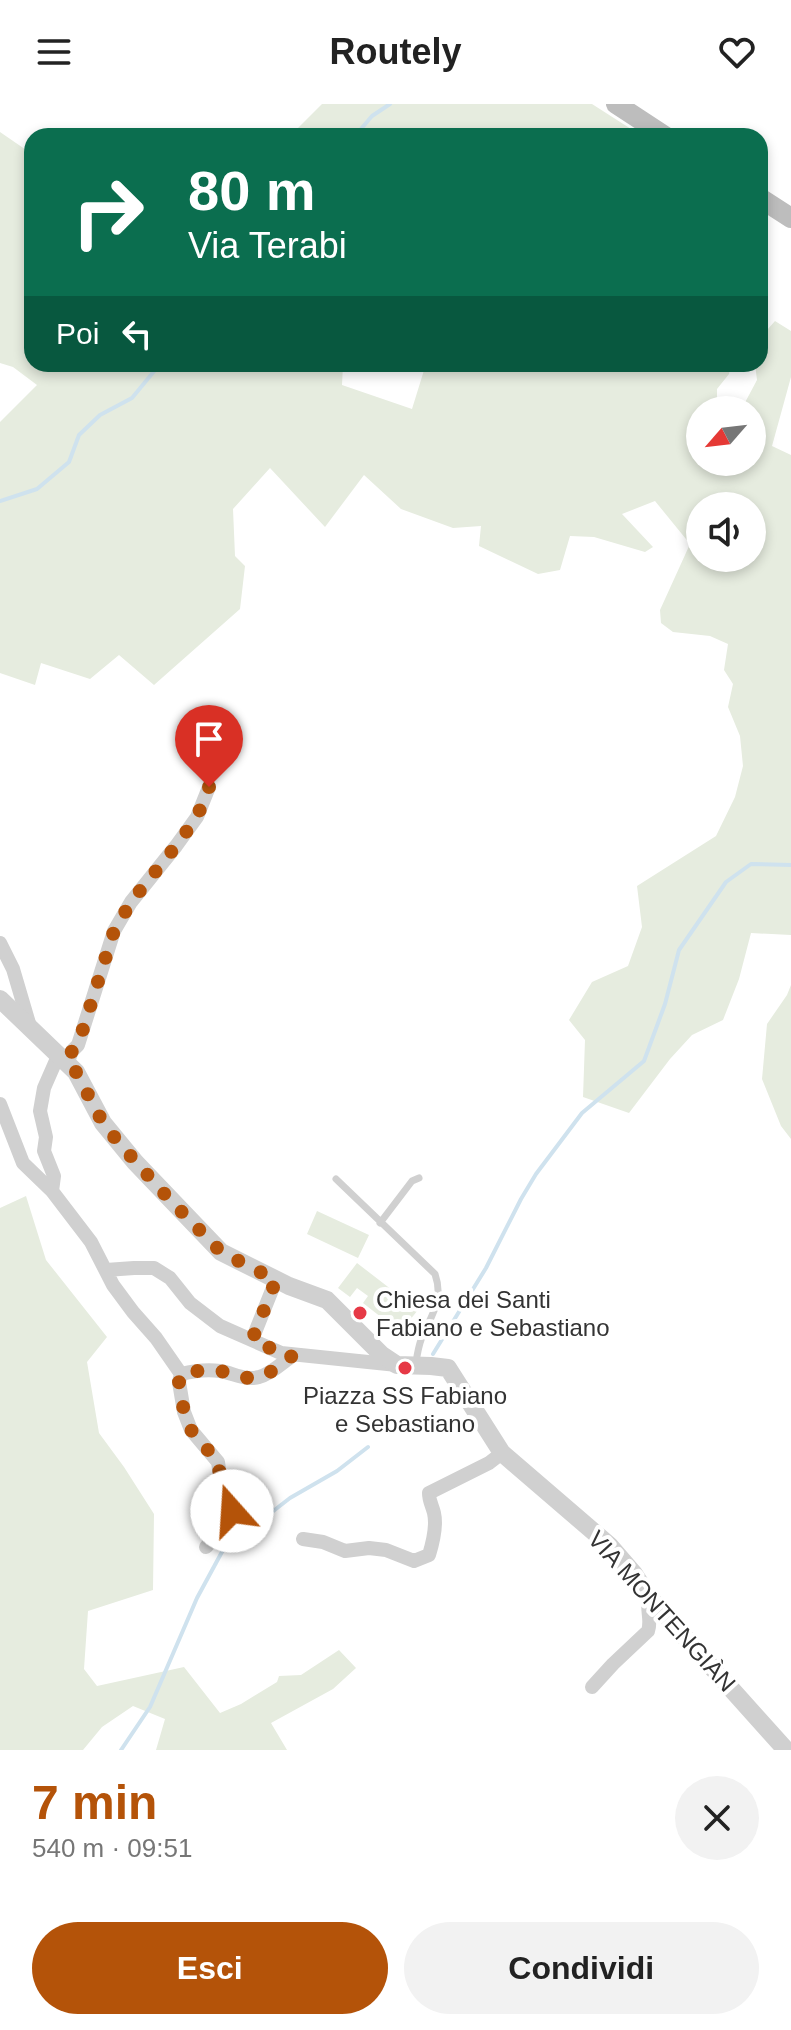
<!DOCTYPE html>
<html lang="it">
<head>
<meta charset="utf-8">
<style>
	body { margin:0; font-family:Helvetica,sans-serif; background:#f2f2f2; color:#222; height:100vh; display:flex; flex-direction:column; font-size:30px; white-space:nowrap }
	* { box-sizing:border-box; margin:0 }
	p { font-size:26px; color:#767676 }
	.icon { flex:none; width:44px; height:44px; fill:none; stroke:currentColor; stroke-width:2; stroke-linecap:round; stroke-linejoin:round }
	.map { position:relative; height:1646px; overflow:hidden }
	.sheet { display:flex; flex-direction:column; background:#fff; flex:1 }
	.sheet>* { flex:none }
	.guide { position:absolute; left:24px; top:24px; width:744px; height:244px; border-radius:24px; box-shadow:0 4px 12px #0003; background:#0b6e4f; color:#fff; overflow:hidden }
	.needle { width:52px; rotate:242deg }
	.fabs { position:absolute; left:686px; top:292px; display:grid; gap:16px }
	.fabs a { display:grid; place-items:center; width:80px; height:80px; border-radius:50%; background:#fff; box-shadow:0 4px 12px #0003; font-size:40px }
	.pin { position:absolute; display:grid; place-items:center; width:68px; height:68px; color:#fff; margin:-82px -34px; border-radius:50% 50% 50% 0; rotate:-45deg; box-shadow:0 0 8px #0007 }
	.pin .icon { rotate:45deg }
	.me { position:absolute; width:88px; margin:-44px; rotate:341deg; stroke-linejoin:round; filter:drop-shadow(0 0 6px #0008) }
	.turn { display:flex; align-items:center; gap:28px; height:168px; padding:0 32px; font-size:36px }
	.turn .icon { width:104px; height:104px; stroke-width:2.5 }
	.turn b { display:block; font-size:56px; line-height:68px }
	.then { display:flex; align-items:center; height:76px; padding:0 32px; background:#0003; gap:16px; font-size:30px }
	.round { display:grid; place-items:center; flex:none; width:84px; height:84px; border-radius:42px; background:#f2f2f2 }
	.headline { display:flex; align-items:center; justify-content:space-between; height:136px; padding:0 32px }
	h1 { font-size:48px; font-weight:800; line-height:60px; color:#b45309 }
	.action { display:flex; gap:16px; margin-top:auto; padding:16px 32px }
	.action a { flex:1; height:92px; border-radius:48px; background:#b45309; color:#fff; font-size:32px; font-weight:800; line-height:92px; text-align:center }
	.action a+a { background:#f2f2f2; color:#222 }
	header { display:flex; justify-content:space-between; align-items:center; height:104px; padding:0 32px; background:#fff; font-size:36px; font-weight:800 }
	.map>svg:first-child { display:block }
	.green { fill:#e6ecdf; fill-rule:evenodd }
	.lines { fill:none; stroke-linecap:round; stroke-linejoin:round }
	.stream { stroke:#cfe2ee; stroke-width:4 }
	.service { stroke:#d0d0d0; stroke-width:7 }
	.minor { stroke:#d0d0d0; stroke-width:14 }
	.tertiary { stroke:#d0d0d0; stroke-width:18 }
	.secondary { stroke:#bdbdbd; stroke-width:20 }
	.route { stroke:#b45309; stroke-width:14; stroke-dasharray:0 25.2 }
	.poi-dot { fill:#e63946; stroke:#fff; stroke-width:3 }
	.labels { text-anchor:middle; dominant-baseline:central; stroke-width:8; stroke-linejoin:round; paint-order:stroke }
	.poi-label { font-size:24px; fill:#333; stroke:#fff; text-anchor:start }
	.street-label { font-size:24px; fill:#333; stroke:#fff }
</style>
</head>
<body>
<header><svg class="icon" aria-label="menu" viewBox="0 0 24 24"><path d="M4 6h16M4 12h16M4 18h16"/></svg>Routely<svg class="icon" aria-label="heart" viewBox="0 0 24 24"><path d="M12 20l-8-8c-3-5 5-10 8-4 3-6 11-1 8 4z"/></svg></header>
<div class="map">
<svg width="791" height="1646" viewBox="0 0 791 1646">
	<rect width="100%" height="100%" fill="#fff"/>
	<path class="green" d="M322 0H592L642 32H290Z
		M0 28 32 50V260H343L342 281 412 305 425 263 421 260H731L729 270 717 285V306H700V358H752V306H741L757 276 755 260H760V234L775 217 791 227V273L772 342 791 351V831L751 829 739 875 723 916 692 931 670 955 629 1009 583 993 585 936 569 916 592 878 628 862 642 823 637 782 716 732 735 693 743 662 740 632 728 603 733 580 724 566 728 540 710 532 673 528 661 519 660 506 690 440 655 397 622 410 653 443 645 448 594 433 570 432 560 466 538 470 479 442 481 422 453 424 401 405 364 371 325 423 270 364 233 405 235 452 245 462 240 505 154 581 119 551 90 575 41 559 35 581 0 569V318L37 281 13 263 0 259ZM700 402H752V454H700Z
		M791 881V1035L781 1022 762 975 767 920 787 891Z
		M26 1092 46 1156 107 1233 87 1258 99 1329 124 1363 154 1410 153 1486 88 1507 84 1565 97 1582 184 1563 220 1609 241 1600 277 1578 279 1572 301 1571 339 1546 356 1564 333 1585 271 1619 287 1646H156L165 1615 133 1602 102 1623 83 1646H0V1104Z
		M317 1107 369 1131 358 1154 307 1130Z
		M357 1159 418 1206 400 1228 363 1199 368 1192 357 1184 350 1193 338 1184Z"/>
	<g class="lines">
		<path class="stream" d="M355 32 372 12 390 0
			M0 397 37 385 69 358 79 331 100 311 132 294 160 260
			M433 1250 486 1164 521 1095 536 1070 582 1009 644 957 665 900 679 846 726 778 751 760 791 761
			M121 1646 150 1603 197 1494 223 1446 290 1394 337 1367 368 1343"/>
		<path class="service" d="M336 1075 435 1170C444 1196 432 1210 422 1233 419 1241 417 1251 416 1259
			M380 1119 412 1077 419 1074"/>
		<path class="minor" d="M0 839 13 865 31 926
			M67 960 72 947 78 941 114 827 131 798 176 742 197 713 209 683
			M0 1000 23 1059 52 1087 91 1138 113 1181 133 1208 156 1234 181 1270
			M52 1087 54 1072 44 1047 46 1033 40 1007 44 984 58 952
			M106 1166 134 1164H154L170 1174 190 1199 220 1222 281 1249 397 1261
			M252 1236 276 1176
			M181 1270 179 1278 184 1308 191 1326 218 1358 223 1392 230 1400 232 1407V1415L206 1443
			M181 1270C193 1267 207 1265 220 1267 233 1269 246 1277 259 1273 271 1270 282 1259 292 1252
			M303 1435 323 1438 345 1447 369 1444 386 1446 414 1457 429 1451C433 1438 437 1422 434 1409 432 1401 429 1397 429 1389L489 1359 502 1349
			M592 1583 613 1560 648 1527C652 1516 646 1507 649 1493"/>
		<path class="tertiary" d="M0 895 76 968 103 1019 135 1058 221 1148 289 1182 327 1196 382 1251 397 1261 431 1262 448 1264 502 1349 609 1441 634 1470 649 1493 786 1646"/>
		<path class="secondary" d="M616 0 665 32
			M760 94 791 114"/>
	</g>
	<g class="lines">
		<path class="route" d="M209 683 197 713 176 742 131 798 114 827 78 941 72 947 67 960 76 968 103 1019 119 1039 169 1095 221 1148 276 1176 252 1236 281 1249 292 1252C282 1259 271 1270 259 1273 246 1277 233 1269 220 1267 208 1265 193 1267 181 1270L179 1278 184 1308 191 1326 218 1358 223 1392 230 1400 232 1407"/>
	</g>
	<g class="poi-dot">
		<circle cx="360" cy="1209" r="8"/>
		<circle cx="405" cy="1264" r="8"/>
	</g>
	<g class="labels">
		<g class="poi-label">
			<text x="376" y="1195">Chiesa dei Santi<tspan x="376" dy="28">Fabiano e Sebastiano</tspan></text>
			<text x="405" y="1291" text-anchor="middle">Piazza SS Fabiano<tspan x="405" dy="28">e Sebastiano</tspan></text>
		</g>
		<g class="street-label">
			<text transform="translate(662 1507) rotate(48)">VIA MONTENGIÀN</text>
		</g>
	</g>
</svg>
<div class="fabs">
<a><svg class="needle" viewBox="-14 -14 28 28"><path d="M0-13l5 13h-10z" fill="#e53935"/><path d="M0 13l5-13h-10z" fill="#767676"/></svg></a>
<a><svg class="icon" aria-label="sound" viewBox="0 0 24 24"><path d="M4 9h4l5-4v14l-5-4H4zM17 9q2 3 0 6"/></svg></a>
</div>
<div class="pin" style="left:209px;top:683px;background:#d93025"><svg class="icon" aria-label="arrive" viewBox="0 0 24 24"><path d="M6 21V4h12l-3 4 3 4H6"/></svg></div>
<svg class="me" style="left:232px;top:1407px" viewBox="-20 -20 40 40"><circle r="19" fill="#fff"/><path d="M0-13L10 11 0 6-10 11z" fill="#b45309"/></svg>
<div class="guide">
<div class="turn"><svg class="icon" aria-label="right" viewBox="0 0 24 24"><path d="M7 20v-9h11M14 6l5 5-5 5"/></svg><div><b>80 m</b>Via Terabi</div></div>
<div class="then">Poi<svg class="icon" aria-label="left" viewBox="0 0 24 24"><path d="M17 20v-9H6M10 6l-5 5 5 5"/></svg></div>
</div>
</div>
<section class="sheet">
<div class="headline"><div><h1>7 min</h1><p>540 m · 09:51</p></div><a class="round"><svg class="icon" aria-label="close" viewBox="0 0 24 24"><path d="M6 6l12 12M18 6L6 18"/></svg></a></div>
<div class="action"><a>Esci</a><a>Condividi</a></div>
</section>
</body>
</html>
